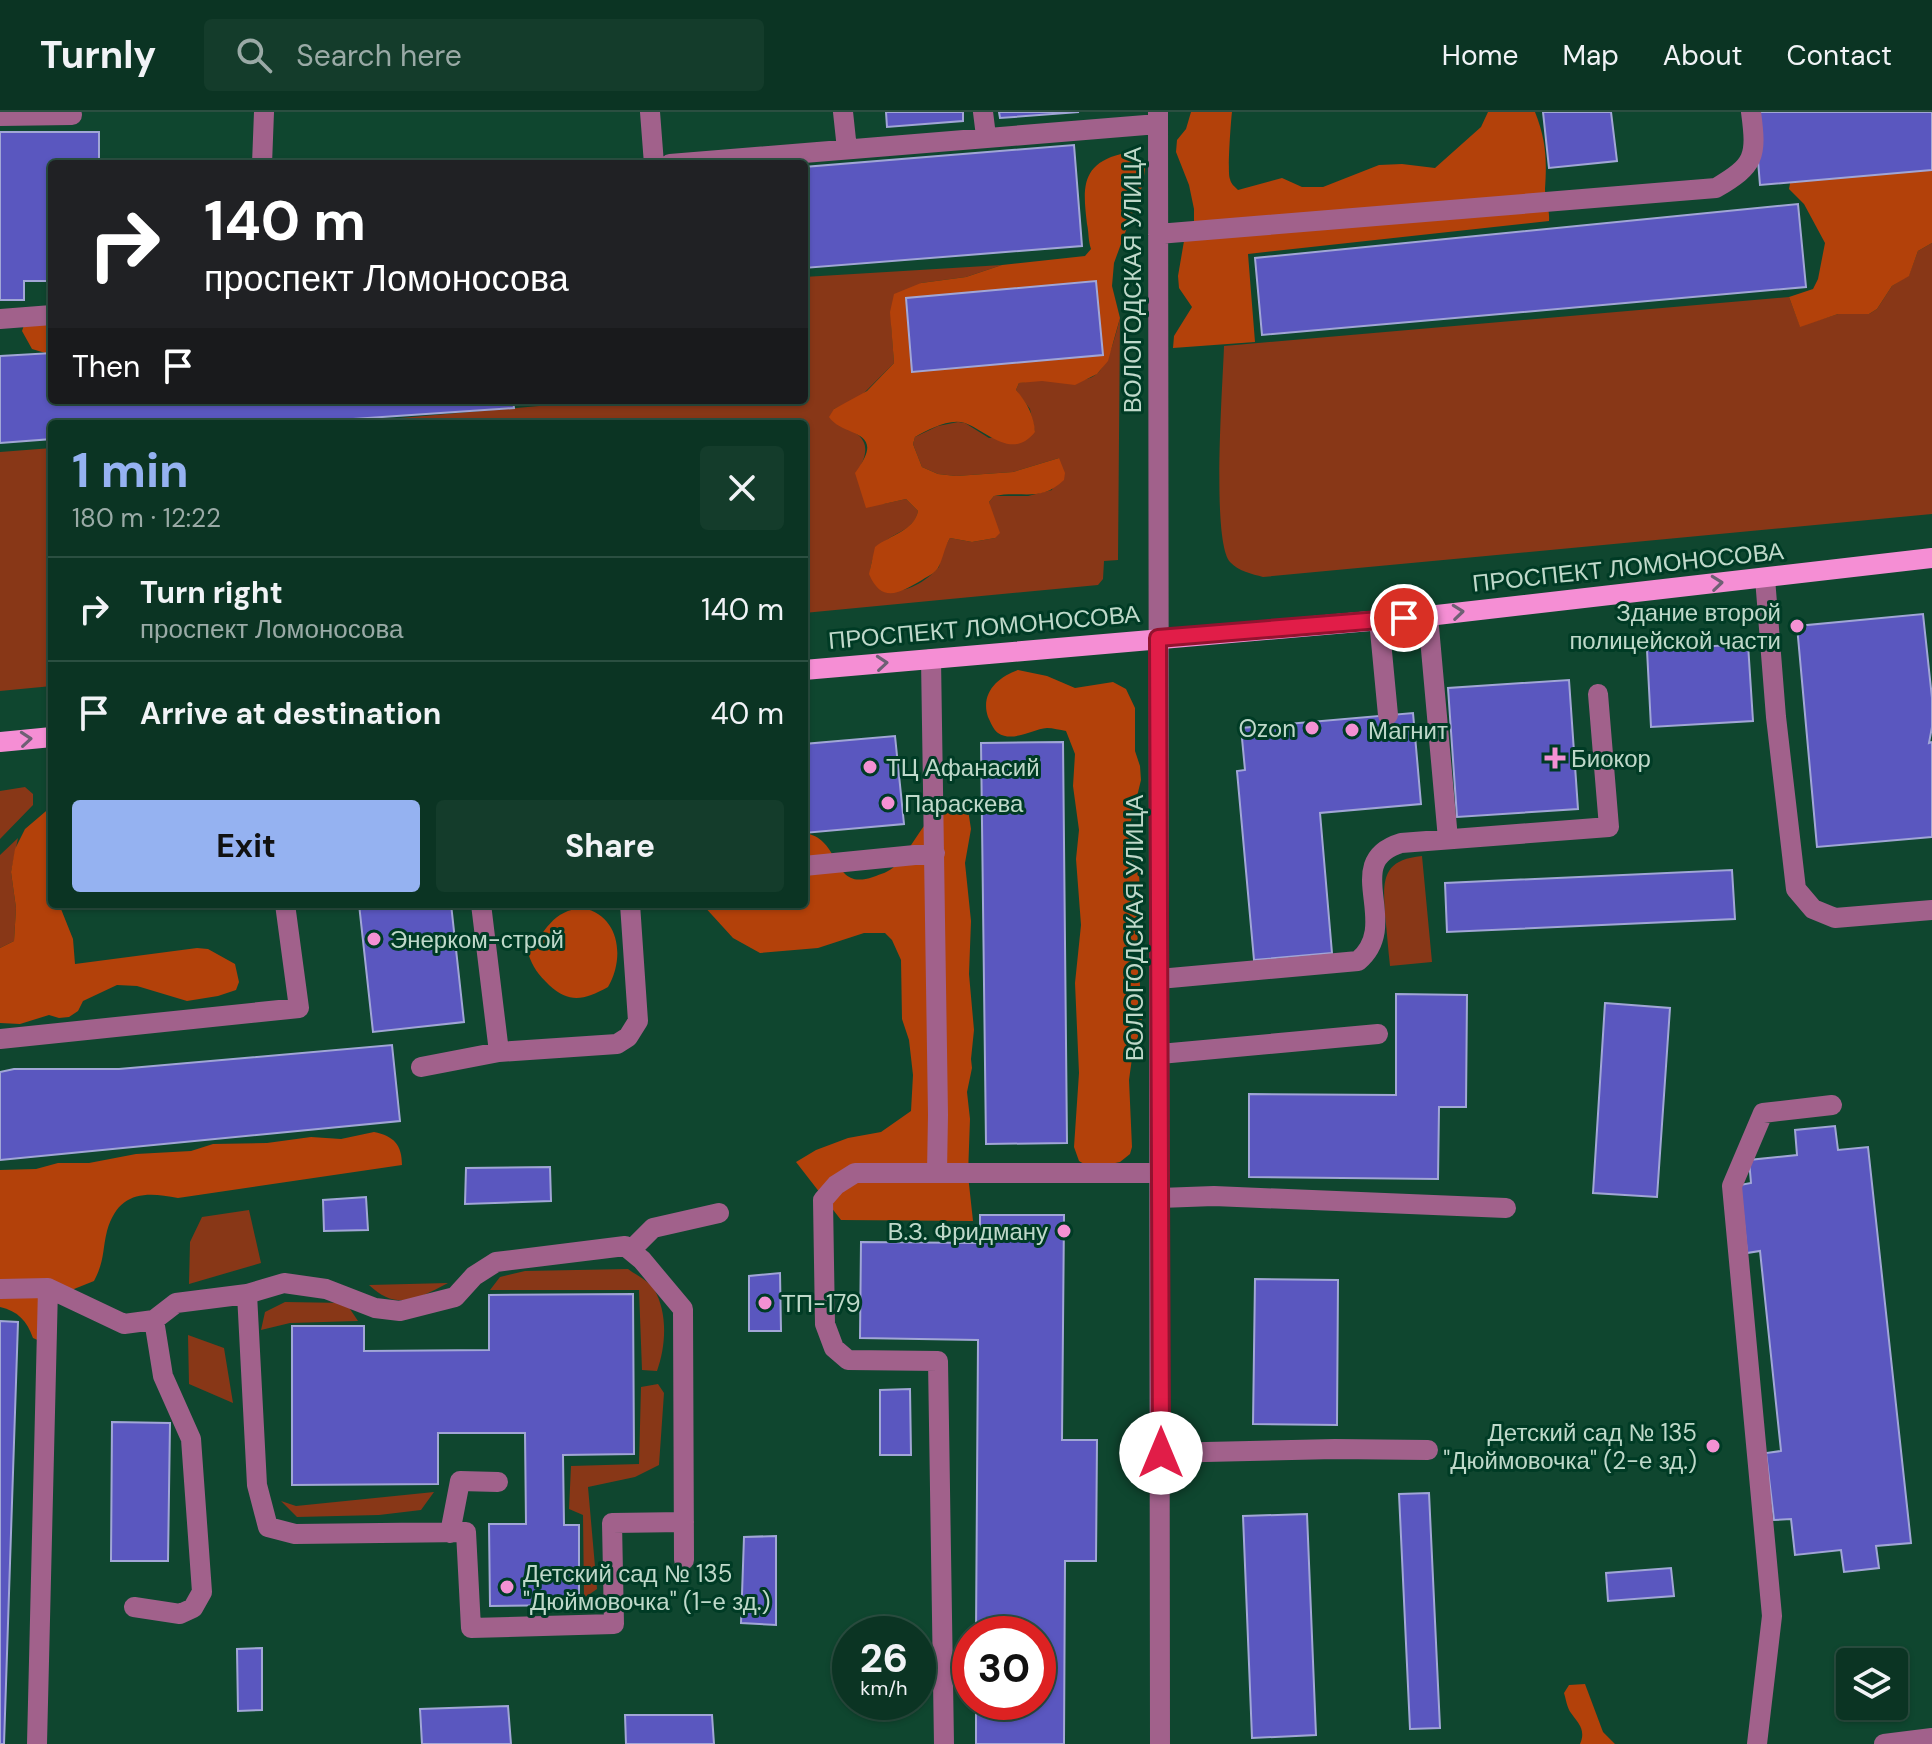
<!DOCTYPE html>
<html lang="en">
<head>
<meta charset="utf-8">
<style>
	body { margin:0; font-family:"DM Sans",sans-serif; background:#143c2b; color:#f1f3f6; height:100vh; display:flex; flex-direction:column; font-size:30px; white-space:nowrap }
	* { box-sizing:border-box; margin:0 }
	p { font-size:26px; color:#9aaaa6 }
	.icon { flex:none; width:44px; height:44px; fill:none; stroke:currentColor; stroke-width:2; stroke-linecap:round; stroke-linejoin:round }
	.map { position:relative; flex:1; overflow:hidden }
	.details { position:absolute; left:48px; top:308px; width:760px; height:488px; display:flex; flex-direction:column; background:#0b3423; border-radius:8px; box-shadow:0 2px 6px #0004,0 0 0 2px #2b4f41 }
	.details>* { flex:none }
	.guide { position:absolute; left:48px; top:48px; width:760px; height:244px; border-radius:8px; box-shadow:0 2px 6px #0004,0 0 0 2px #2b4f41; background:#202124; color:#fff; overflow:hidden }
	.buttons { position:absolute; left:1836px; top:1536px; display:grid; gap:16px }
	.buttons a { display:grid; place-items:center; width:72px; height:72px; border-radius:8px; background:#0b3423; box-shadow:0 2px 6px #0004,0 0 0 2px #2b4f41; font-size:40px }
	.speed { position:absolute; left:832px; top:1504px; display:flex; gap:16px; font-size:40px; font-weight:700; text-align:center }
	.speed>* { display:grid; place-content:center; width:104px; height:104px; border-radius:50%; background:#0b3423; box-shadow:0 2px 6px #0004,0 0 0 2px #2b4f41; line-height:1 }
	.speed small { font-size:20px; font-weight:400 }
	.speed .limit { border:12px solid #d22; background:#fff; color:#111 }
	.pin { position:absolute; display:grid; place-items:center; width:68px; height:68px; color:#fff; margin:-34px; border:4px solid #fff; border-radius:50%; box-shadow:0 2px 8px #0007 }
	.me { position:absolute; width:88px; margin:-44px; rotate:0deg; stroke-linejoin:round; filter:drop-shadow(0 0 6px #0008) }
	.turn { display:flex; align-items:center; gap:28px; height:168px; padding:0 24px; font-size:36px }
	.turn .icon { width:104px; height:104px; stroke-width:2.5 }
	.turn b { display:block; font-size:56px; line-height:68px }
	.then { display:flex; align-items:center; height:76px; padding:0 24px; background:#0003; gap:16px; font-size:30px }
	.round { display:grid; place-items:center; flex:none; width:84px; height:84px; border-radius:8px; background:#143c2b }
	.headline { display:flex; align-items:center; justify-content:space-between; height:136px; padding:0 24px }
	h1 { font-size:48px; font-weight:700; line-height:60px; color:#95b2f1 }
	.primary-button { display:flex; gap:16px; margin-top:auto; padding:16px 24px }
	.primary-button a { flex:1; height:92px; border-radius:8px; background:#95b2f1; color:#111; font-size:32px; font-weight:700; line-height:92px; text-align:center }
	.primary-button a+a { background:#143c2b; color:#f1f3f6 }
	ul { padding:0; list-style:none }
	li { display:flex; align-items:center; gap:24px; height:104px; padding:0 24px; border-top:2px solid #2b4f41 }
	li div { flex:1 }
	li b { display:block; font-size:30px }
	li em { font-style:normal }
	header { display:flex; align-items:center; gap:48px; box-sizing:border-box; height:112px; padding:0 40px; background:#0b3423; border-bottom:2px solid #2b4f41 }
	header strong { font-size:38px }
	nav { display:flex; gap:44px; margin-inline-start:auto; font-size:28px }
	.search { width:560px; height:72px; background:#143c2b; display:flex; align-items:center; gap:20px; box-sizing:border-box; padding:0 28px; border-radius:8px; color:#9aaaa6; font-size:30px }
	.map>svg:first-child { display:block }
	.green { fill:#883717 }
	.forest { fill:#b3410a }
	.building { fill:#5a57bf; stroke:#a1a6d6; stroke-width:2 }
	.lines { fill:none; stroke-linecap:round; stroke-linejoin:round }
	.minor { stroke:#a1618b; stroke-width:20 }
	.major { stroke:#f58ed4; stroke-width:20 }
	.oneway { stroke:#6e6074 }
	.route-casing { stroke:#92132f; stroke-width:20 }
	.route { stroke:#e11d48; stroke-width:14 }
	.poi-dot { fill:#f491d3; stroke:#003b25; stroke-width:3 }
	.labels { text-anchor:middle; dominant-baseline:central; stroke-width:6; stroke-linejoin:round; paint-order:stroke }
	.street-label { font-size:24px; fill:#bfd9ca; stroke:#003b25 }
	.poi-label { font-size:24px; fill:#bfd9ca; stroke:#003b25; text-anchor:start }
</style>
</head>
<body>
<header>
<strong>Turnly</strong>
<div class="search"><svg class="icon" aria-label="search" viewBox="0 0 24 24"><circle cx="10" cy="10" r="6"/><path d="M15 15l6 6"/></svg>Search here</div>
<nav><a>Home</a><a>Map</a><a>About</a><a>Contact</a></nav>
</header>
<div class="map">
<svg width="1932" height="1632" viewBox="0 0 1932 1632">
	<rect width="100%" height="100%" fill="#0f462f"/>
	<path class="green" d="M1932 131V402L1263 465C1252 462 1238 459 1230 450 1211 428 1223 270 1224 234L1789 185 1800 214 1838 202H1869L1877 197 1892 174 1909 163 1918 139Z
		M1002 153 966 165 921 171 891 210 894 251 860 285 834 297 843 314C863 323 871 332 861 353L883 392 906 387 918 399C912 429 874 414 870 462 883 494 922 475 939 455L942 440 950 426 972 430 995 426 989 390 994 384H1028L1052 378 1059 346 1013 360 956 364 938 362 922 355 913 332 915 325 938 314 958 310 965 311 989 326 1035 320 1030 297 1016 278 1019 271C1087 260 1099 293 1120 206L1118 448 1104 449 1103 467 1098 473 804 501V312H331L539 294V288H804V165Z
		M52 336V574L0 579V340Z
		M25 675 33 682V693L0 727V679Z
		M18 726 11 760 16 796 14 829 0 836V743Z
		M1422 744 1432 850 1390 854C1388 837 1387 820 1385 803 1383 769 1381 748 1422 744Z
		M249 1098 261 1151 189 1172 190 1130 202 1105Z
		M628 1157C636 1163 649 1169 654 1177 668 1201 666 1234 657 1259L642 1258 639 1178H490L500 1165 525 1159Z
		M448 1171C419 1186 397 1200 369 1173Z
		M285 1190 346 1191 358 1209 290 1211 261 1218 265 1200Z
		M188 1223 224 1236 233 1291 189 1272Z
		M658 1272 664 1281 659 1353 635 1365 588 1375 597 1477 584 1486 583 1403 569 1397 571 1354 639 1352 641 1275Z
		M434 1380 421 1398 379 1403 297 1405 281 1389 296 1394Z"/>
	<path class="forest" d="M1191 0H1232C1231 8 1227 62 1230 67 1231 72 1234 74 1238 78L1282 66 1302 75H1323L1379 53 1402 52 1435 56 1481 15 1488 0H1535C1546 28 1547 47 1545 77 1545 88 1550 97 1549 109L1248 142 1255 230 1173 236 1174 224 1192 195 1179 176 1178 164 1184 129 1194 109V97L1189 73 1176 40 1177 28 1186 17Z
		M1121 42 1137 43 1145 56 1143 72 1114 151 1112 174 1120 206 1108 249 1097 262 1075 273 1042 269 1019 271 1016 278C1027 290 1034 304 1035 320 1012 349 987 319 965 311 949 306 928 318 915 325L913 332 922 355 938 362 956 364 1013 360 1059 346 1065 361 1064 368C1040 391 1022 378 994 384L989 390 1000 421 995 426 972 430 950 426C944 436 943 447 938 456 934 462 928 464 922 468 901 480 882 493 869 462L875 435C890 423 914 419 918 399L906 387 866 396 855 361C889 316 843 326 829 305L834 297 867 279 894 251 890 200 894 182 921 171 966 165 1002 153 1085 144 1091 137C1088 128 1089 121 1087 112 1083 78 1080 52 1121 42Z
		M1932 54V131L1918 139 1909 164 1892 174 1877 197 1869 202H1838L1800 215 1789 185 1813 177 1818 167 1825 131 1804 92 1789 77 1791 66Z
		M52 209V243L32 237 22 219 24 213Z
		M1018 558 1047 564 1075 576 1113 570 1126 577 1135 596V639L1140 654 1141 668 1129 717 1130 738 1139 763 1140 777 1137 815 1142 913 1133 939 1129 968 1132 1035 1130 1042 1120 1050 1091 1056 1079 1049 1074 1035 1079 961 1075 871 1081 813 1076 747 1079 718 1073 674 1075 642 1066 619C1060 618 1053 616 1047 616 1032 617 1013 631 998 621 993 617 991 611 988 605 980 581 998 565 1018 558Z
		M957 688 967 691 971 717 965 751 971 809 969 862 974 918 971 947 972 956 967 980 970 1007 968 1063 973 1109 841 1108 796 1050 816 1038 848 1026 881 1020 911 999 913 963 909 928 902 907 901 848 892 828 885 821H864L818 836 760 841 733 826 702 792H804V721C843 726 830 780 873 765 881 762 889 760 895 754 917 731 925 699 957 688Z
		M52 694V792H59L73 827 75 852 197 836 208 837 235 852 239 870 236 878 218 884 187 889 137 874 117 873 83 889 78 899 69 905 59 906 49 903 20 912 0 911V836L14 829 16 796 11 760 15 737 25 717Z
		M583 796C620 804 625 846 608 875 584 888 570 892 549 873 538 862 533 856 528 841 545 820 552 798 583 796Z
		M374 1020C394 1024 402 1033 402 1053L178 1086C144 1079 118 1080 107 1119 102 1139 105 1148 94 1169L59 1183 42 1230 33 1226C27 1209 18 1199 0 1195V1058L36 1057 58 1051H89L136 1042 191 1039 213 1032 267 1031 311 1025 341 1027Z
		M1585 1572 1603 1620 1615 1632H1580C1586 1618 1579 1612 1571 1601 1567 1596 1566 1587 1564 1581L1569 1573Z"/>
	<path class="building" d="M886 0H963V9L887 15Z
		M999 0H1079L1000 6Z
		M1543 0H1611L1617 49 1549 56Z
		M1754 0H1932V58L1760 73Z
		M0 20H99V52H52V169H24V188H0Z
		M1074 33 1082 134 804 156V55Z
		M1798 92 1806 175 1262 223 1255 146Z
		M1096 169 1103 243 912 260 906 186Z
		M52 241V288H513L514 296 280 312H52V327L0 331V244Z
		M1923 502 1932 586V615L1929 631 1932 630V725L1817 735 1797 514Z
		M1748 532 1753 609 1651 615 1647 538Z
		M1569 568 1578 697 1457 705 1448 576Z
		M1413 601 1421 692 1320 701 1332 841 1254 848 1237 659 1245 658 1241 616Z
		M895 624 904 712 804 721V632Z
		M1063 630 1067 1031 986 1032 981 631Z
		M1732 758 1735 807 1447 820 1445 771Z
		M359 792H451L464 910 373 920Z
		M1396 882 1467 883 1466 995H1439L1438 1067 1249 1065V982L1396 983Z
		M1605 891 1670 896 1657 1085 1593 1081Z
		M392 933 400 1009 0 1048V960L14 957H119Z
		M1835 1014 1838 1038 1868 1035 1911 1431 1876 1434 1879 1456 1844 1460 1841 1438 1795 1443 1791 1407 1774 1408 1766 1341 1781 1339 1760 1139 1747 1141 1740 1073 1751 1071 1749 1048 1797 1043 1795 1018Z
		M550 1055 551 1089 465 1092 466 1056Z
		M366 1085 368 1118 324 1119 323 1088Z
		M980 1103H1064L1062 1328H1097L1096 1449H1065L1064 1632H976V1590H1038V1522H976L978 1228 860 1226 861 1130 980 1131Z
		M780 1161 781 1219H749V1164Z
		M1255 1167 1338 1168 1337 1313 1253 1312Z
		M633 1182 634 1342 563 1343 564 1413H579V1493L490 1494 489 1412H526L525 1321H438V1372L292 1373V1214H364V1239L489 1238V1183Z
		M0 1209 18 1210 4 1632H0Z
		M910 1277 911 1343H880V1278Z
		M112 1310 170 1311 168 1449H111Z
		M1429 1381 1440 1616 1410 1617 1399 1382Z
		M1307 1402 1316 1623 1252 1626 1243 1404Z
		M776 1424V1513L741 1511 744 1425Z
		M1671 1456 1674 1484 1608 1489 1606 1461Z
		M262 1536V1598L238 1599 237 1537Z
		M508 1594 511 1632H422L420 1597Z
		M625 1603H712L714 1632H626Z"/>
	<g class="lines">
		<path class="minor" d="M650 0 654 52
			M843 0 847 37
			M983 0 986 24
			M1158 0 1160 1632
			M0 4 72 3
			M262 52 264 0
			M670 52 1158 12
			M1158 122 1716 76C1755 53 1757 45 1751 0
			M0 207 52 203
			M1765 466 1776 605 1796 777 1813 797 1835 806 1932 798
			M1428 504 1448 727
			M1379 508 1388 603
			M931 547 938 1003 937 1060
			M804 754 935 741
			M481 792 499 940 617 932 628 925 638 909 630 792
			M1159 867 1358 849C1403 811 1339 750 1401 731L1609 715 1598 582
			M0 927 299 896 285 792
			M1160 942 1378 922
			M421 955 499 940
			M1160 1086 1214 1084 1506 1096
			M631 1138 653 1116 719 1101
			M0 1177 48 1176 124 1212 154 1208 176 1191 247 1182 257 1373 268 1415 295 1422 466 1420 471 1516 614 1512 612 1411 684 1410
			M247 1182 284 1171 326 1177 375 1196 400 1199 455 1185 474 1164 496 1150 625 1134 642 1148 683 1197 684 1448
			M1161 1341 1335 1337 1428 1338
			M450 1421 460 1369 498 1370
			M134 1495 180 1502 193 1496 202 1480 191 1327 163 1264 154 1208
			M37 1632 48 1176
			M944 1632 938 1249 848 1248 834 1236 825 1212 823 1088 836 1073 855 1061H1160
			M1757 1632 1772 1504 1732 1074 1763 1001 1832 993
			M1884 1632 1932 1626"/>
		<path class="major" d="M804 558 1428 504 1932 446
			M0 630 52 625"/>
	</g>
	<defs><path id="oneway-chevron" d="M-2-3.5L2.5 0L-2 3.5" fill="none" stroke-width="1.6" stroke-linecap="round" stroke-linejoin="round" transform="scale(2)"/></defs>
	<g class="oneway">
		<use href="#oneway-chevron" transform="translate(1717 471) rotate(-6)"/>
		<use href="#oneway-chevron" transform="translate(1458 500) rotate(-6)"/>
		<use href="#oneway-chevron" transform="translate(882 551) rotate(-5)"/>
		<use href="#oneway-chevron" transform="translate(26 627) rotate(-5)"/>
	</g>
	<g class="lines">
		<g class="route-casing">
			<path id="route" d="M1161 1341 1158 526 1404 506"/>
		</g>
		<use href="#route" class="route"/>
	</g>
	<g class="poi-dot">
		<circle cx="1797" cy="514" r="8"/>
		<circle cx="1312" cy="616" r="8"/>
		<circle cx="1352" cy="618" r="8"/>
		<path d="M1551 634h8v8h8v8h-8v8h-8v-8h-8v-8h8z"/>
		<circle cx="870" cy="655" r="8"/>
		<circle cx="888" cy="691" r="8"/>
		<circle cx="374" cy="827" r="8"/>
		<circle cx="1064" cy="1119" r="8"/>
		<circle cx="765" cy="1191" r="8"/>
		<circle cx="1713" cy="1334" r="8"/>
		<circle cx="507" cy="1475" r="8"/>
	</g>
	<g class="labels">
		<g class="street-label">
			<text transform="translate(1132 168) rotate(-90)">ВОЛОГОДСКАЯ УЛИЦА</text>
			<text transform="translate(1628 455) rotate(-6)">ПРОСПЕКТ ЛОМОНОСОВА</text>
			<text transform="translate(984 515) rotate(-5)">ПРОСПЕКТ ЛОМОНОСОВА</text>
			<text transform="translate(1134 816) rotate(-90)">ВОЛОГОДСКАЯ УЛИЦА</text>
		</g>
		<g class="poi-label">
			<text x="1781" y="500" text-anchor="end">Здание второй<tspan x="1781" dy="28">полицейской части</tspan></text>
			<text x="1296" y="616" text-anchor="end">Ozon</text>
			<text x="1368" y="618">Магнит</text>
			<text x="1571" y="646">Биокор</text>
			<text x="886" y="655">ТЦ Афанасий</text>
			<text x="904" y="691">Параскева</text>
			<text x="390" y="827">Энерком-строй</text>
			<text x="1048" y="1119" text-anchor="end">В.З. Фридману</text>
			<text x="781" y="1191">ТП-179</text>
			<text x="1697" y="1320" text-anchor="end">Детский сад № 135<tspan x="1697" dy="28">"Дюймовочка" (2-е зд.)</tspan></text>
			<text x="523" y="1461">Детский сад № 135<tspan x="523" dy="28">"Дюймовочка" (1-е зд.)</tspan></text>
		</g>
	</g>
</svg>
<div class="buttons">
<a><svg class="icon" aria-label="layers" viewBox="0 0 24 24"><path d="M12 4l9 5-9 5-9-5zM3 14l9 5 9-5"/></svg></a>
</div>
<div class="speed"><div>26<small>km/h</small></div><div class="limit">30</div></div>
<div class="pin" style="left:1404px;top:506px;background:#d93025"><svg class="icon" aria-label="arrive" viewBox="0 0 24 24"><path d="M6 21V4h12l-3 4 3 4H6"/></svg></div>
<svg class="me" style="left:1161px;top:1341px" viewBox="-20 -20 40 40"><circle r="19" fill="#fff"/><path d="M0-13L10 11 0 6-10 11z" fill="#e11d48"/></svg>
<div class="guide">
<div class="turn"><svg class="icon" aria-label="right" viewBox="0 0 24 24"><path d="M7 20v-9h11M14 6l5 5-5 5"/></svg><div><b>140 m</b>проспект Ломоносова</div></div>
<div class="then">Then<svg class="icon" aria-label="arrive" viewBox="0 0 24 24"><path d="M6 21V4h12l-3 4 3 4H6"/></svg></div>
</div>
<section class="details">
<div class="headline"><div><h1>1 min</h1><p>180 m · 12:22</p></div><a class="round"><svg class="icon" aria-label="close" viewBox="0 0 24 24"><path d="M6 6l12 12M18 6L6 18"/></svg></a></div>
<ul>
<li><svg class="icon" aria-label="right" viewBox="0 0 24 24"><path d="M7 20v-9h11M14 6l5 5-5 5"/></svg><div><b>Turn right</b><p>проспект Ломоносова</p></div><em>140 m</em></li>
<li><svg class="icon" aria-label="arrive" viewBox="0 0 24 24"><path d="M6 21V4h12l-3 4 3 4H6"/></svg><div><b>Arrive at destination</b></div><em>40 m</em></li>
</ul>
<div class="primary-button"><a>Exit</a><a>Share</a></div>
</section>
</div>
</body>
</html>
